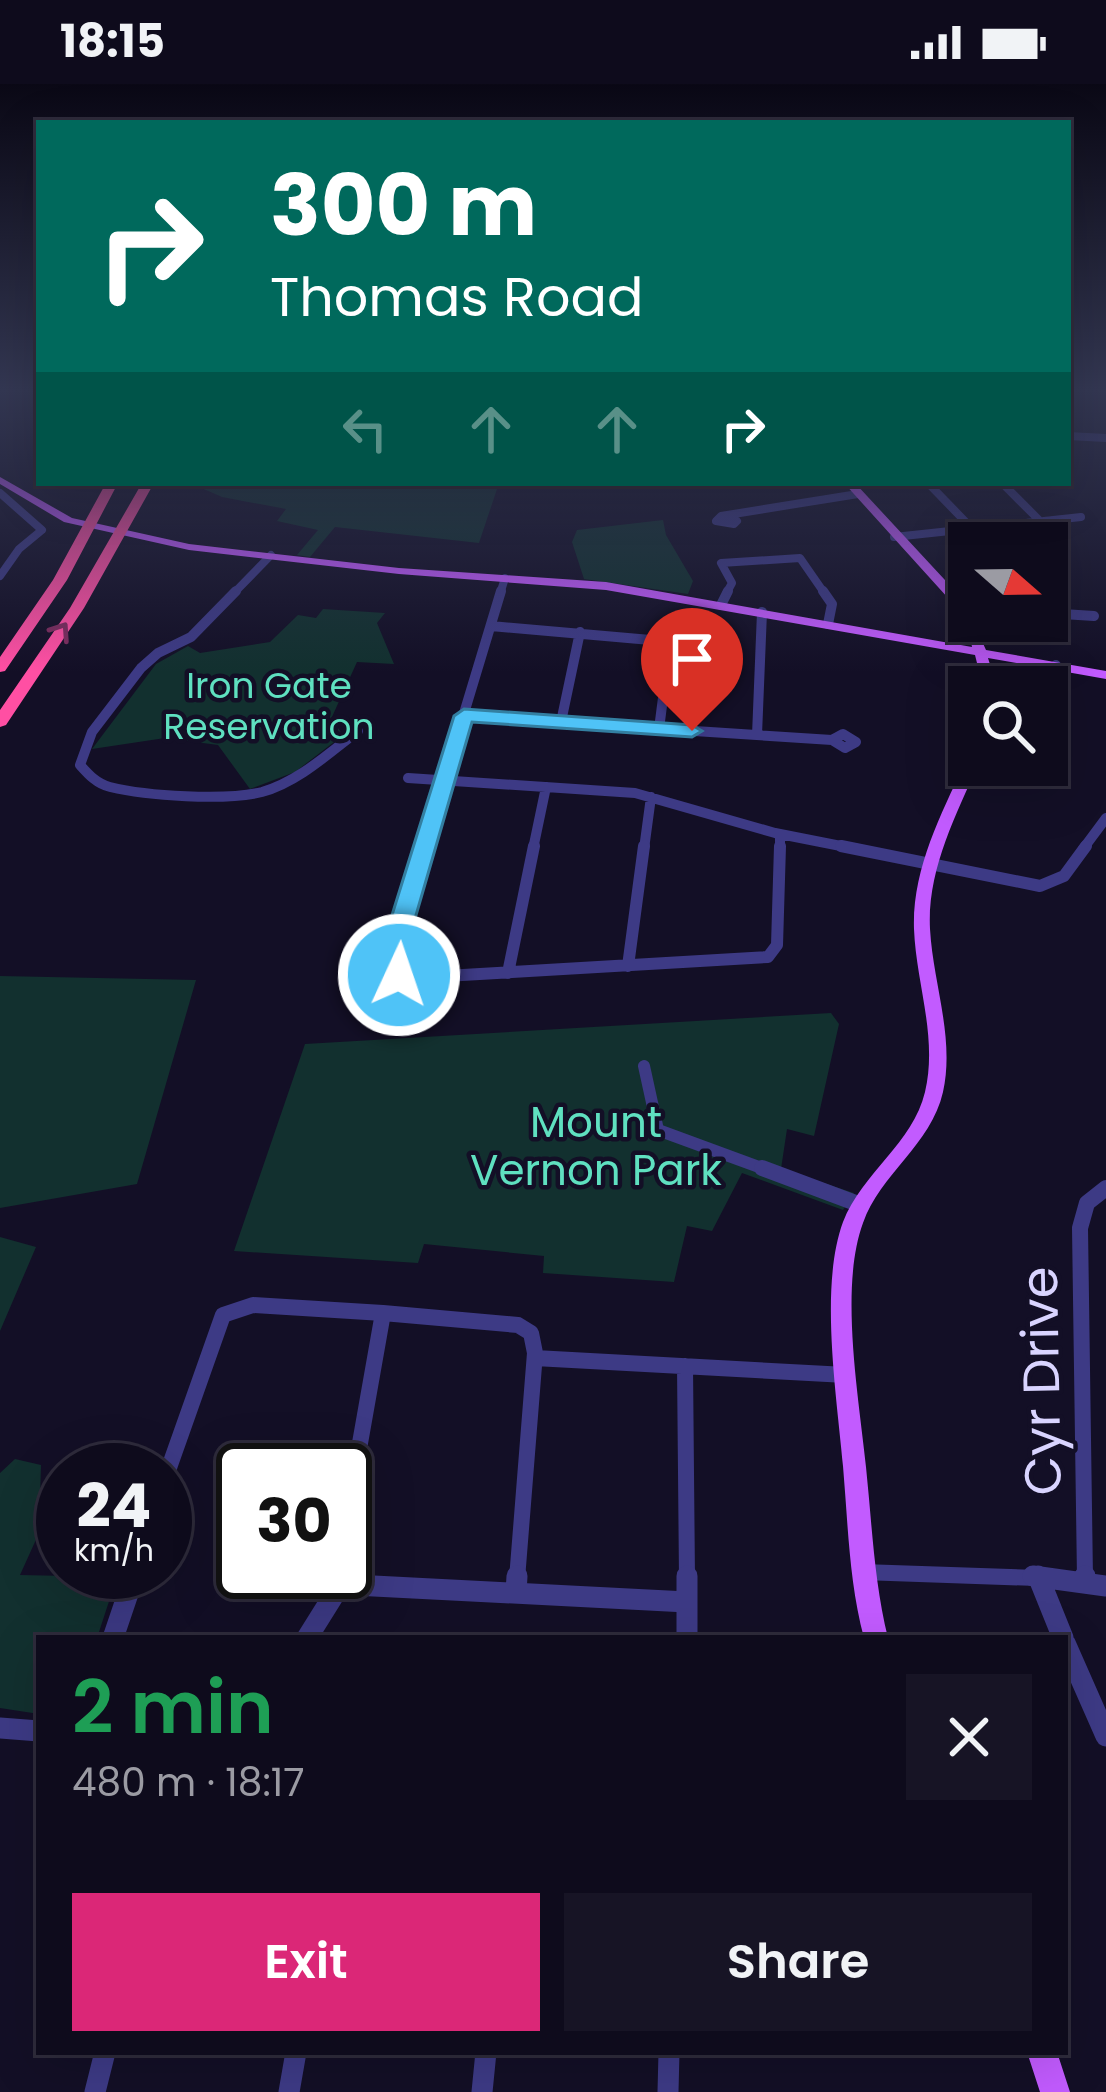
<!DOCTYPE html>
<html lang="en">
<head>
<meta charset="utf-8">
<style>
	body { margin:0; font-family:Poppins,sans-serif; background:#171425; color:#f1f3f6; height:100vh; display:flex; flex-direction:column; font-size:45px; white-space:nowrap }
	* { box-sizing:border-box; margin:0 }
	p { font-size:39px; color:#9b9ba3 }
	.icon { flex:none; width:66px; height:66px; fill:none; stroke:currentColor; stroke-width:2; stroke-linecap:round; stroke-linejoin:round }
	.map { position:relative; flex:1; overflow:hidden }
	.details { position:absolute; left:36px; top:1551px; width:1032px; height:420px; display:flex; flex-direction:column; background:#0e0b1c; border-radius:0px; box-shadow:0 12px 48px #0002,0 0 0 3px #2e2b3b }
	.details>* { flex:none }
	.banner { position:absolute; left:36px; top:36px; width:1035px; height:366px; border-radius:0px; box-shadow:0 12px 48px #0002,0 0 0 3px #2e2b3b; background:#00695c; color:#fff; overflow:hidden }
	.needle { width:78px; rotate:110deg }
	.fabs { position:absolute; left:948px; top:438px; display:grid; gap:24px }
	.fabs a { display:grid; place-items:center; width:120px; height:120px; border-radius:0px; background:#0e0b1c; box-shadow:0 12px 48px #0002,0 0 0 3px #2e2b3b; font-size:60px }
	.speed { position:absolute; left:36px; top:1359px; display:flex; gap:24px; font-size:60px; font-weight:700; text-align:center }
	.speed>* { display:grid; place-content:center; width:156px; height:156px; border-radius:50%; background:#0e0b1c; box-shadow:0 12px 48px #0002,0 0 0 3px #2e2b3b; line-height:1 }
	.speed small { font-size:30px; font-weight:400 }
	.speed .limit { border:6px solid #111; border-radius:18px; background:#fff; color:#111 }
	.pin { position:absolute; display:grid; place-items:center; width:102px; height:102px; color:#fff; margin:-123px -51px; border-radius:50% 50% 50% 0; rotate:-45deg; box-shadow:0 0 12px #0007 }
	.pin .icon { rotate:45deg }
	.me { position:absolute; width:132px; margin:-66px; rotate:3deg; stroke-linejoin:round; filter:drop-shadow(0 0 9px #0008) }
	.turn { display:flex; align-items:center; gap:42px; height:252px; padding:0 36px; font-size:54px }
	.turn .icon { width:156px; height:156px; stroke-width:2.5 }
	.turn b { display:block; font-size:84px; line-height:102px }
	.lanes { display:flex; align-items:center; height:114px; padding:0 36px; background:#0003; justify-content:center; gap:60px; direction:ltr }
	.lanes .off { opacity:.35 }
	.round { display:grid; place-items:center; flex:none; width:126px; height:126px; border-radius:0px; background:#171425 }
	.headline { display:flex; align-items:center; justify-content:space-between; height:204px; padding:0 36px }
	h1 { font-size:72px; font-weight:600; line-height:90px; color:#1e9e55 }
	.cta { display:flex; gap:24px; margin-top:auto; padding:24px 36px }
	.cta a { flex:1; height:138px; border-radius:0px; background:#db2777; color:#fff; font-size:48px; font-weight:600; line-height:138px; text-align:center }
	.cta a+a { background:#171425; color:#f1f3f6 }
	.status { display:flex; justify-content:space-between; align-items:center; height:84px; padding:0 60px; background:#0e0b1c; direction:ltr }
	.status svg { height:33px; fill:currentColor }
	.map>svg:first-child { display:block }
	.green { fill:#12302f }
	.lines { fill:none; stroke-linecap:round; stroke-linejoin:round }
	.minor-far4 { stroke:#3d3a85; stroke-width:8 }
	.minor-far3 { stroke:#3d3a85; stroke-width:10 }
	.minor-far2 { stroke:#3d3a85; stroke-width:12 }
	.minor-far1 { stroke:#3d3a85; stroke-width:16 }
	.minor { stroke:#3d3a85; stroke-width:21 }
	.major { fill:#c25bff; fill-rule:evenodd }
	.highway { fill:#ff4fa3; fill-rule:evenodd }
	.oneway { stroke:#7d2c5e }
	.route { fill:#4fc3f7; stroke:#337fa1; stroke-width:3 }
	.labels { text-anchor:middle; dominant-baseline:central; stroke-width:9; stroke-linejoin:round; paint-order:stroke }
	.far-park-label { font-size:36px; fill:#5fe0c0; stroke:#130f26 }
	.park-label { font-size:42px; fill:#5fe0c0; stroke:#130f26 }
	.near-street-label { font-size:51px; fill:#d9d4ff; stroke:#130f26 }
</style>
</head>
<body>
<div class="status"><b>18:15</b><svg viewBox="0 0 49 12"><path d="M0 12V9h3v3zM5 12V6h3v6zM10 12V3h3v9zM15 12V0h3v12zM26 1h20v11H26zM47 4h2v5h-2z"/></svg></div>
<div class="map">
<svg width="1106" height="2008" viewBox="0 0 1106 2008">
	<rect width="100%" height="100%" fill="#130f26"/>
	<path class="green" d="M190 399H499L479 459 335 443 310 473 297 471 318 446 277 437 286 425 222 413Z
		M663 436 666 451 693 497 688 510 584 495 572 458 577 446Z
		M323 525 385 529 377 539 394 580 357 578 331 635 341 648 338 655 295 688 250 705 218 661 165 654 92 665 156 580 188 562 200 569 270 558 298 531 316 534Z
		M0 892 196 896 137 1100 0 1124Z
		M831 929 839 940 814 1052 787 1045 781 1085 854 1109 843 1126 742 1089 712 1147 687 1142 674 1198 543 1189 544 1172 424 1160 418 1179 234 1167 305 960Z
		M0 1153 36 1163 0 1247Z
		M15 1375 41 1381 39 1449 20 1491 117 1493 97 1554H39V1630L0 1624V1389Z"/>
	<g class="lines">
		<path class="minor-far4" d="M1068 352 1106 354
			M928 399 986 459
			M1002 399 1040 437
			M0 409 42 446 19 465 0 492
			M731 431 737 437 734 440 716 437 721 432 858 410
			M894 453 1081 433
			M233 510 271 471
			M500 510 505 494
			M726 510 732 499 721 479 800 474 825 510"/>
		<path class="minor-far3" d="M236 507 191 553 158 569 141 584 92 648 80 681C89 691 97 700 110 703 147 712 225 717 262 708 298 698 329 669 358 647
			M823 507 832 520 828 540
			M721 521 728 507
			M1047 529 1094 532
			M491 542 662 557 668 575 659 645
			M1046 603 1056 581
			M464 632 832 656
			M561 638 580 548
			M843 650 856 658 845 664 832 656Z
			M757 651 762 528
			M408 694 635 709 775 749 856 765
			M423 765 501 507
			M533 765 546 703
			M644 765 651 713
			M780 765V750
			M1083 765 1106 734"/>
		<path class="minor-far2" d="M424 762 390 876 394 887 411 894 768 873 777 861 780 762
			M841 762 1040 802 1064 792 1086 762
			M628 882 644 762
			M508 889 534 762
			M644 982 658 1046 770 1087"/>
		<path class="minor-far1" d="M762 1084 861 1121
			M535 1274 846 1291
			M685 1282 687 1495
			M165 1395 223 1231 253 1221 383 1229
			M345 1444 383 1229 518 1241 531 1249 535 1269 517 1495
			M862 1488 1065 1495
			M133 1495 135 1488
			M336 1495 337 1488
			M1085 1495 1080 1144 1087 1119 1106 1104"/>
		<path class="minor" d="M687 1492V1554
			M1033 1492 1106 1502
			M1038 1492 1063 1554
			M1085 1492V1498
			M335 1500 687 1518
			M516 1509 517 1492
			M113 1554 134 1492
			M307 1554 332 1514 336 1492
			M1065 1559 1106 1652
			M0 1644 39 1647
			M95 2008 105 1968
			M289 2008 296 1968
			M482 2008 486 1968
			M668 2008 669 1968"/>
		<path class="major" d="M0 393 72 434 189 460 399 484 606 498 972 563 971 558 977 554 981 555 986 566 1106 587V595L988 574 997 603H983L975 571 606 506 399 490 189 466 64 438 0 400Z
			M844 399H855L957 509 969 528V537H975L973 540H965L948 514Z
			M969 677V681H978C955 733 927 787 930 845 933 899 955 954 943 1008 931 1061 880 1090 863 1139 839 1204 859 1314 866 1383 872 1440 874 1498 888 1554H864C849 1498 848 1440 843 1382 837 1313 819 1203 843 1138 862 1089 913 1059 925 1008 938 953 916 899 914 845 912 787 940 732 964 681Z
			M1027 1968H1057L1070 2008H1040Z"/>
		<path class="highway" d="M106 399H118L67 496 5 587 0 588V573L53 496Z
			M142 399H154L84 524 6 641 0 643V626L70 524Z"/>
	</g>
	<defs><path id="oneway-chevron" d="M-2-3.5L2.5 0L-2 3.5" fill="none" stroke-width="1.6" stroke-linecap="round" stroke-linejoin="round" transform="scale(3)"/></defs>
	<use class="oneway" href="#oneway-chevron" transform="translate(61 547) rotate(-56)"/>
	<linearGradient id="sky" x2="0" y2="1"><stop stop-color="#0a0815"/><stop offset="0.52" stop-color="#333752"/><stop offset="1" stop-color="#333752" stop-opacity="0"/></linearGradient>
	<rect width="1106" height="588" fill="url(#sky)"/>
	<path class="route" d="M464 625 692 641 702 647 692 653 472 638 403 876 412 891 399 900 390 897 378 876 454 632Z"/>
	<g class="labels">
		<g class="far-park-label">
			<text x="269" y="601">Iron Gate<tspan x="269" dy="41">Reservation</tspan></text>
		</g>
		<g class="park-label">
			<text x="596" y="1038">Mount<tspan x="596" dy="48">Vernon Park</tspan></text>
		</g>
		<g class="near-street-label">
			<text transform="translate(1041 1297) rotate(-91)">Cyr Drive</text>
		</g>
	</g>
</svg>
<div class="fabs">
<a><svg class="needle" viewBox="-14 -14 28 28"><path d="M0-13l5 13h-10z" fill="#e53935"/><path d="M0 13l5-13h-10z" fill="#9b9ba3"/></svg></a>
<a><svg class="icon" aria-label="search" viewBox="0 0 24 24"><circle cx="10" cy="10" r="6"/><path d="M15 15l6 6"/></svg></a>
</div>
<div class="speed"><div>24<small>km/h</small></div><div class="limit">30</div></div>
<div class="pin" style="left:692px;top:647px;background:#d93025"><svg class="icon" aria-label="arrive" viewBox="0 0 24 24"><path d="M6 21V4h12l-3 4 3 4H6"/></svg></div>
<svg class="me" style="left:399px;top:891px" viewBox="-20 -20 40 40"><circle r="17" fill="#4fc3f7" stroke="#fff" stroke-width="3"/><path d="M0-11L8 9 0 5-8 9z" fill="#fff"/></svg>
<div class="banner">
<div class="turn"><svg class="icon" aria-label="right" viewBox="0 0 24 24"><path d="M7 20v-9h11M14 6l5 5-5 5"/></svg><div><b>300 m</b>Thomas Road</div></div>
<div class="lanes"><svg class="icon off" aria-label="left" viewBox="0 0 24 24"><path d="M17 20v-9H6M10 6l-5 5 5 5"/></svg><svg class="icon off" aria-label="ahead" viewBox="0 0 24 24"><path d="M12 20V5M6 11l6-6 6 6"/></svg><svg class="icon off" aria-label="ahead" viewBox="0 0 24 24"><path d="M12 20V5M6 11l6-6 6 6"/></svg><svg class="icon" aria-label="right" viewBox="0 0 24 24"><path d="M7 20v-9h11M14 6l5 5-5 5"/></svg></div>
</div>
<section class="details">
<div class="headline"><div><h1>2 min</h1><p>480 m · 18:17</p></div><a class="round"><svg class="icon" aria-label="close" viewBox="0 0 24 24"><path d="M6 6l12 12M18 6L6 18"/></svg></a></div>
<div class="cta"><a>Exit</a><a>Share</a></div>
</section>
</div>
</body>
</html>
